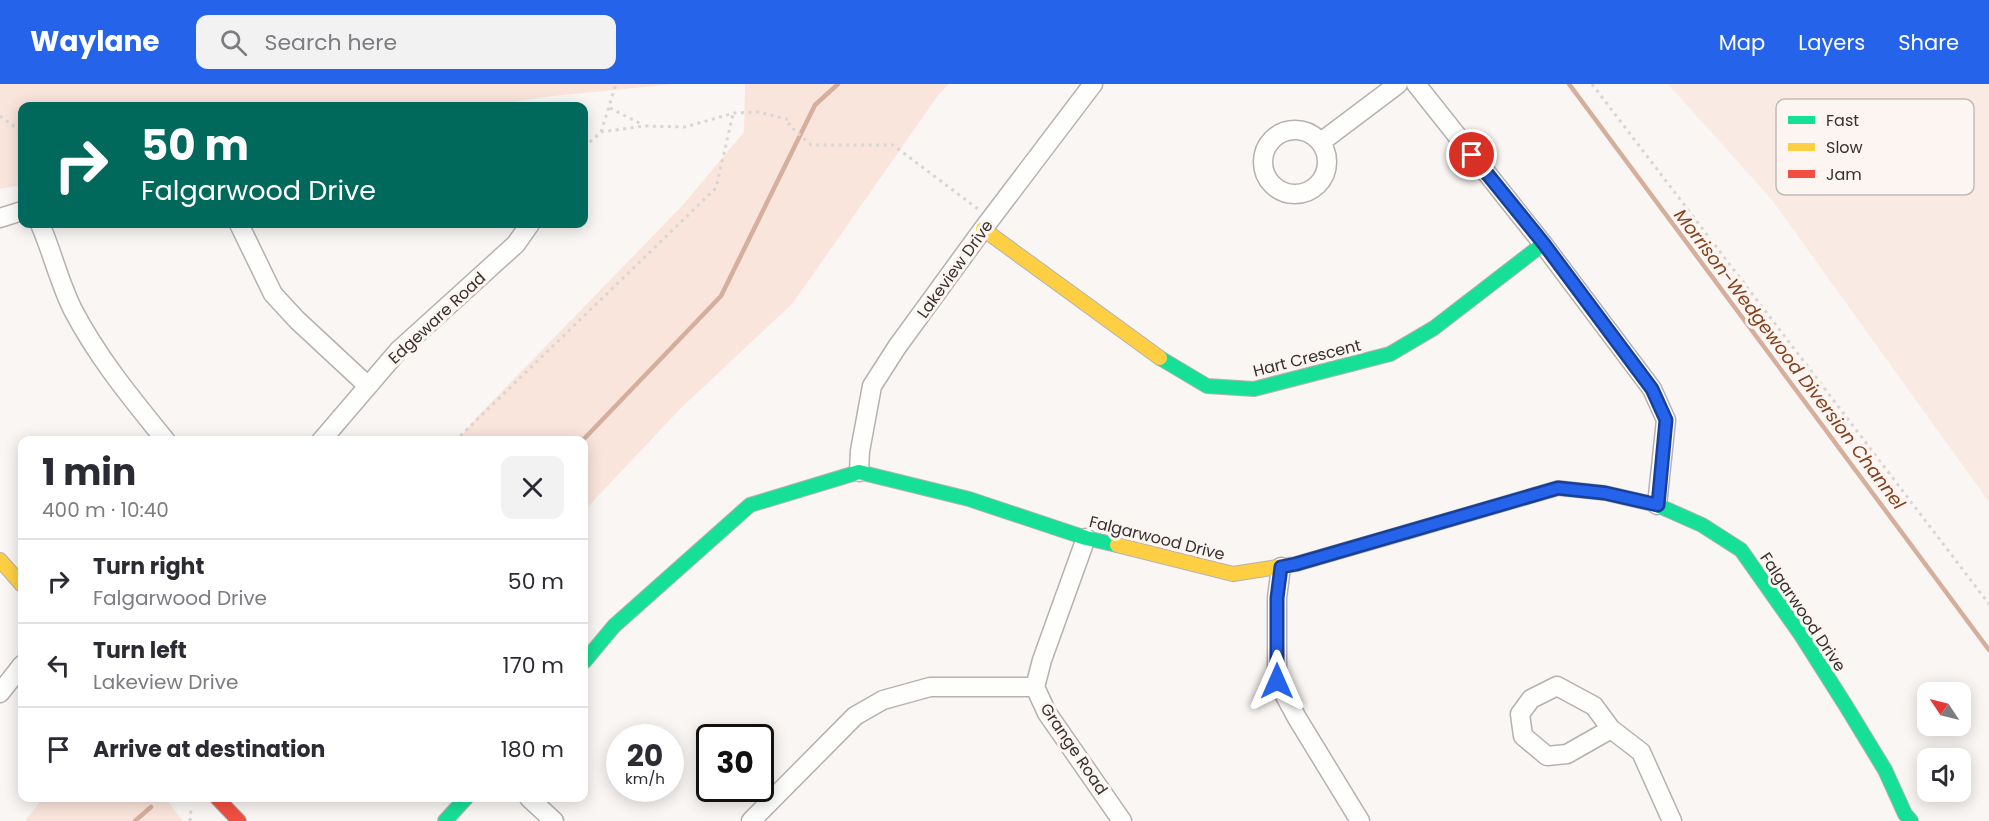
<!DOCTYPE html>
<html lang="en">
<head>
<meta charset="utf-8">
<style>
	body { margin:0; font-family:Poppins,sans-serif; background:#f2f2f3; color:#2b2b33; height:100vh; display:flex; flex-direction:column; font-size:22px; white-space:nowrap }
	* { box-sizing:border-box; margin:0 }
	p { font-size:20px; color:#7c7c81 }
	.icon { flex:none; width:33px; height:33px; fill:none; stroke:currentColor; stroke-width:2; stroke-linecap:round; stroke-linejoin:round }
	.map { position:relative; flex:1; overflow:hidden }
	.side { position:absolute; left:18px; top:352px; width:570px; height:366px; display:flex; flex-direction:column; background:#fff; border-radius:12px; box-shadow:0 3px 15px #0003 }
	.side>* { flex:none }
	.banner { position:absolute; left:18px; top:18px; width:570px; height:126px; border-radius:12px; box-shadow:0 3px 15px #0003; background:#00695c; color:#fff; overflow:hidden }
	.needle { width:39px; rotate:305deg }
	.fabs { position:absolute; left:1917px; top:598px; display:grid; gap:12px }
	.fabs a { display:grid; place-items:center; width:54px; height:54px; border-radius:12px; background:#fff; box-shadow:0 3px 15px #0003; font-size:30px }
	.speed { position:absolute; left:606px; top:640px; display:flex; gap:12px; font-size:30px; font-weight:700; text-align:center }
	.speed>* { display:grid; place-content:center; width:78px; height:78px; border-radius:50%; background:#fff; box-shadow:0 3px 15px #0003; line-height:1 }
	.speed small { font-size:15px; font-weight:400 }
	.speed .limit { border:3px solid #111; border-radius:9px; background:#fff; color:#111 }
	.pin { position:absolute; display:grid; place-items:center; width:51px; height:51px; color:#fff; margin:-26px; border:3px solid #fff; border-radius:50%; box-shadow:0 2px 6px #0007 }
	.me { position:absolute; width:66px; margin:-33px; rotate:0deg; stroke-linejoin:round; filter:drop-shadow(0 0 4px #0008) }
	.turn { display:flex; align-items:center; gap:21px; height:126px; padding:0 24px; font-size:27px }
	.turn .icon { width:78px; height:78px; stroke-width:2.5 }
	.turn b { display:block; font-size:42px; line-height:51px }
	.round { display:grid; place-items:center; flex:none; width:63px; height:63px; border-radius:12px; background:#f2f2f3 }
	.head { display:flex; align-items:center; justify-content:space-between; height:102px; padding:0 24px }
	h1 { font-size:36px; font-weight:700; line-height:45px }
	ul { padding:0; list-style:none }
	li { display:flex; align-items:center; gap:18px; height:84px; padding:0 24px; border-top:2px solid #e1e1e2 }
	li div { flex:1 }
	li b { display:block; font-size:22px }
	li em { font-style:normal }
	header { display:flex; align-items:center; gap:36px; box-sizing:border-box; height:84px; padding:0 30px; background:#2563eb; color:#fff }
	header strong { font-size:28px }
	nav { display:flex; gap:33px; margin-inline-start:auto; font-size:21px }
	.search { width:420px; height:54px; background:#f2f2f3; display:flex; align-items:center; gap:15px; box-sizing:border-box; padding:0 21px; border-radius:12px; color:#7c7c81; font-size:22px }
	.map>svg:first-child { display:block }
	.built { fill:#f9ebe4 }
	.green { fill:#fae5dc }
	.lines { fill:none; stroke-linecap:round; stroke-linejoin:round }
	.stream { stroke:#d5af9c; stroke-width:4.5 }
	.street-casing { stroke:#b5b1b0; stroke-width:21 }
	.fast-casing { stroke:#b5b1b0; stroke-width:16 }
	.slow-casing { stroke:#b5b1b0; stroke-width:16 }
	.jam-casing { stroke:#b5b1b0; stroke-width:16 }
	.path { stroke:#d8d6d4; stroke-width:3; stroke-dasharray:3 4.5; stroke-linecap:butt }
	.street { stroke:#fefefd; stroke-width:18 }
	.fast { stroke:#16e098; stroke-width:14 }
	.slow { stroke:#ffcf43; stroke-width:14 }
	.jam { stroke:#f24e42; stroke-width:14 }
	.route-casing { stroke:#184099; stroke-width:15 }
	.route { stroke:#2563eb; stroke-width:10 }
	.labels { text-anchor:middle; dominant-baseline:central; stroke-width:6; stroke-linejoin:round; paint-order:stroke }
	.street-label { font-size:16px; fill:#36312e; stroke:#fdf5f1 }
	.water-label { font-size:18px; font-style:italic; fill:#84401c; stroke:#fdf5f1 }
	.key { fill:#fdf5f1; stroke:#c1bab6; stroke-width:1.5 }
	.key-label { font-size:16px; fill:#36312e }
</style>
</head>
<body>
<header>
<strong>Waylane</strong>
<div class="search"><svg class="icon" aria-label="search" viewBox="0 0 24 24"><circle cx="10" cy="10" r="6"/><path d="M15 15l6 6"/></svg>Search here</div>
<nav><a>Map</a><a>Layers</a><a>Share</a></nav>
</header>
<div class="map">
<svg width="1989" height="737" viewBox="0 0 1989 737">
	<rect width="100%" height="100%" fill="#faf6f4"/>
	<path class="built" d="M1668 0H1989V418L1772 116Z"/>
	<path class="green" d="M0 0H676L552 12 487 22H22V101L0 105Z
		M745 0H949L939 10 793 219 681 324 584 427V357H457L476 334 682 122 744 48Z
		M43 714H165L183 737H25Z"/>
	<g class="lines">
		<path class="stream" d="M1569 0 1989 566
			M582 357 721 212 815 21 838 0
			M135 737 151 723"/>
		<g class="street-casing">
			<path id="street" d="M1416 0 1543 160 1652 305 1666 336 1657 421
				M1263 78a32 32 0 1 1 64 0a32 32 0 1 1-64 0Z
				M1321 58 1398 0
				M0 134 22 127
				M40 140C52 167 59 198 73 226 98 274 132 315 166 357
				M239 140 273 210 297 236 368 302
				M321 357 398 267 516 160 530 140
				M859 388 860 367 872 302 897 263 983 145 1093 0
				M1086 454 1042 576 1035 603 1047 629 1122 737
				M1281 483 1277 514V597L1297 634 1360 737
				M0 609 22 581
				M1611 645 1567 670 1547 672 1523 652 1520 630 1531 615 1557 602 1594 622 1611 645 1641 668 1672 737
				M529 714 554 737
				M751 737 855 632 883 616 930 603H1035"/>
		</g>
		<g class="fast-casing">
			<path id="fast" d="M1160 274 1207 302 1254 305 1390 270 1434 244 1543 160
				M1407 448 1558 404 1605 409 1657 421 1702 441 1741 466 1801 551 1846 622 1885 686 1905 730 1911 737
				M584 578 614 542 750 421 859 388 969 415 1086 454 1117 461
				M445 737 466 714"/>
		</g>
		<g class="slow-casing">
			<path id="slow" d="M983 145 1160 274
				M1117 461 1233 490 1296 480 1407 448
				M0 476 22 501"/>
		</g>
		<g class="jam-casing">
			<path id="jam" d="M217 714 239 737"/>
		</g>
		<path class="path" d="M1592 0 1989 520
			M610 24 643 41
			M0 32 22 48
			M601 48 616 0
			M584 63 601 48 644 42 685 43 734 29 758 28 790 36 789 41 811 61H893L978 125
			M455 357 716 104 733 30
			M190 737 191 724"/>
		<use href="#street" class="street"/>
		<use href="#fast" class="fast"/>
		<use href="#slow" class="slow"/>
		<use href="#jam" class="jam"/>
	</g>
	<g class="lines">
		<g class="route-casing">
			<path id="route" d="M1277 597V514L1281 483 1296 480 1558 404 1605 409 1658 421 1666 336 1652 305 1544 160 1472 71"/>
		</g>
		<use href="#route" class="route"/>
	</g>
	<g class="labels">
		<g class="street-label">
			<text transform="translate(955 185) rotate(-54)">Lakeview Drive</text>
			<text transform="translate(437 234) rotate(-43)">Edgeware Road</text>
			<text transform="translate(1307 274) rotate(-14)">Hart Crescent</text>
			<text transform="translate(1157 454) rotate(14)">Falgarwood Drive</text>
			<text transform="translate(1803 528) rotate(56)">Falgarwood Drive</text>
			<text transform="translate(1074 665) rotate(56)">Grange Road</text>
		</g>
		<g class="water-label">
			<text transform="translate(1790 275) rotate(53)">Morrison-Wedgewood Diversion Channel</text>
		</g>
	</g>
	<rect x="1776" y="15" width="198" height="96" rx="9" class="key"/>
	<rect x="1788" y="32" width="27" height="8" fill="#16e098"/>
	<rect x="1788" y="59" width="27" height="8" fill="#ffcf43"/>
	<rect x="1788" y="86" width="27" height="8" fill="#f24e42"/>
	<g class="key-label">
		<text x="1826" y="42">Fast</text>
		<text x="1826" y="69">Slow</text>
		<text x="1826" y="96">Jam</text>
	</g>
</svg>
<div class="fabs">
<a><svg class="needle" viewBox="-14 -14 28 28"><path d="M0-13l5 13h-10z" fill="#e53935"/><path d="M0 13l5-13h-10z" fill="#7c7c81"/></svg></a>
<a><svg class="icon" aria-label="sound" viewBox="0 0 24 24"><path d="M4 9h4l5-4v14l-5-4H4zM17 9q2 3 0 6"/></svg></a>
</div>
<div class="speed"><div>20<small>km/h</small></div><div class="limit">30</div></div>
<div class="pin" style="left:1472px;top:71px;background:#d93025"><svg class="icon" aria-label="arrive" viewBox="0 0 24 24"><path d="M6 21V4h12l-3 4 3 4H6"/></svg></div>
<svg class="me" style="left:1277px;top:597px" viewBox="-20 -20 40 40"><path d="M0-17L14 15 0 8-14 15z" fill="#2563eb" stroke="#fff" stroke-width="4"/></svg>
<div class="banner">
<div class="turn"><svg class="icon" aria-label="right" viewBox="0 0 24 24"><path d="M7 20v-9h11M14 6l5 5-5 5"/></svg><div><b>50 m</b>Falgarwood Drive</div></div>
</div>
<section class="side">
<div class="head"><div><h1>1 min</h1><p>400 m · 10:40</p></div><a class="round"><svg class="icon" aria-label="close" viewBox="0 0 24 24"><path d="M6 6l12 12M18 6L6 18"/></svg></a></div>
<ul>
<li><svg class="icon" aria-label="right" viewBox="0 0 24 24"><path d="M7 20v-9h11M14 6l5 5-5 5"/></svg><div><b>Turn right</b><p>Falgarwood Drive</p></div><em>50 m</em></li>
<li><svg class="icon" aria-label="left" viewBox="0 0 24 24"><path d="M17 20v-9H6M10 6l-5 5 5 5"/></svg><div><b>Turn left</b><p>Lakeview Drive</p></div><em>170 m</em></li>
<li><svg class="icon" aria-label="arrive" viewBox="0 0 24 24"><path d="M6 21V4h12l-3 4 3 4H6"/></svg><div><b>Arrive at destination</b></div><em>180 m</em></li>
</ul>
</section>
</div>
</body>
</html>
